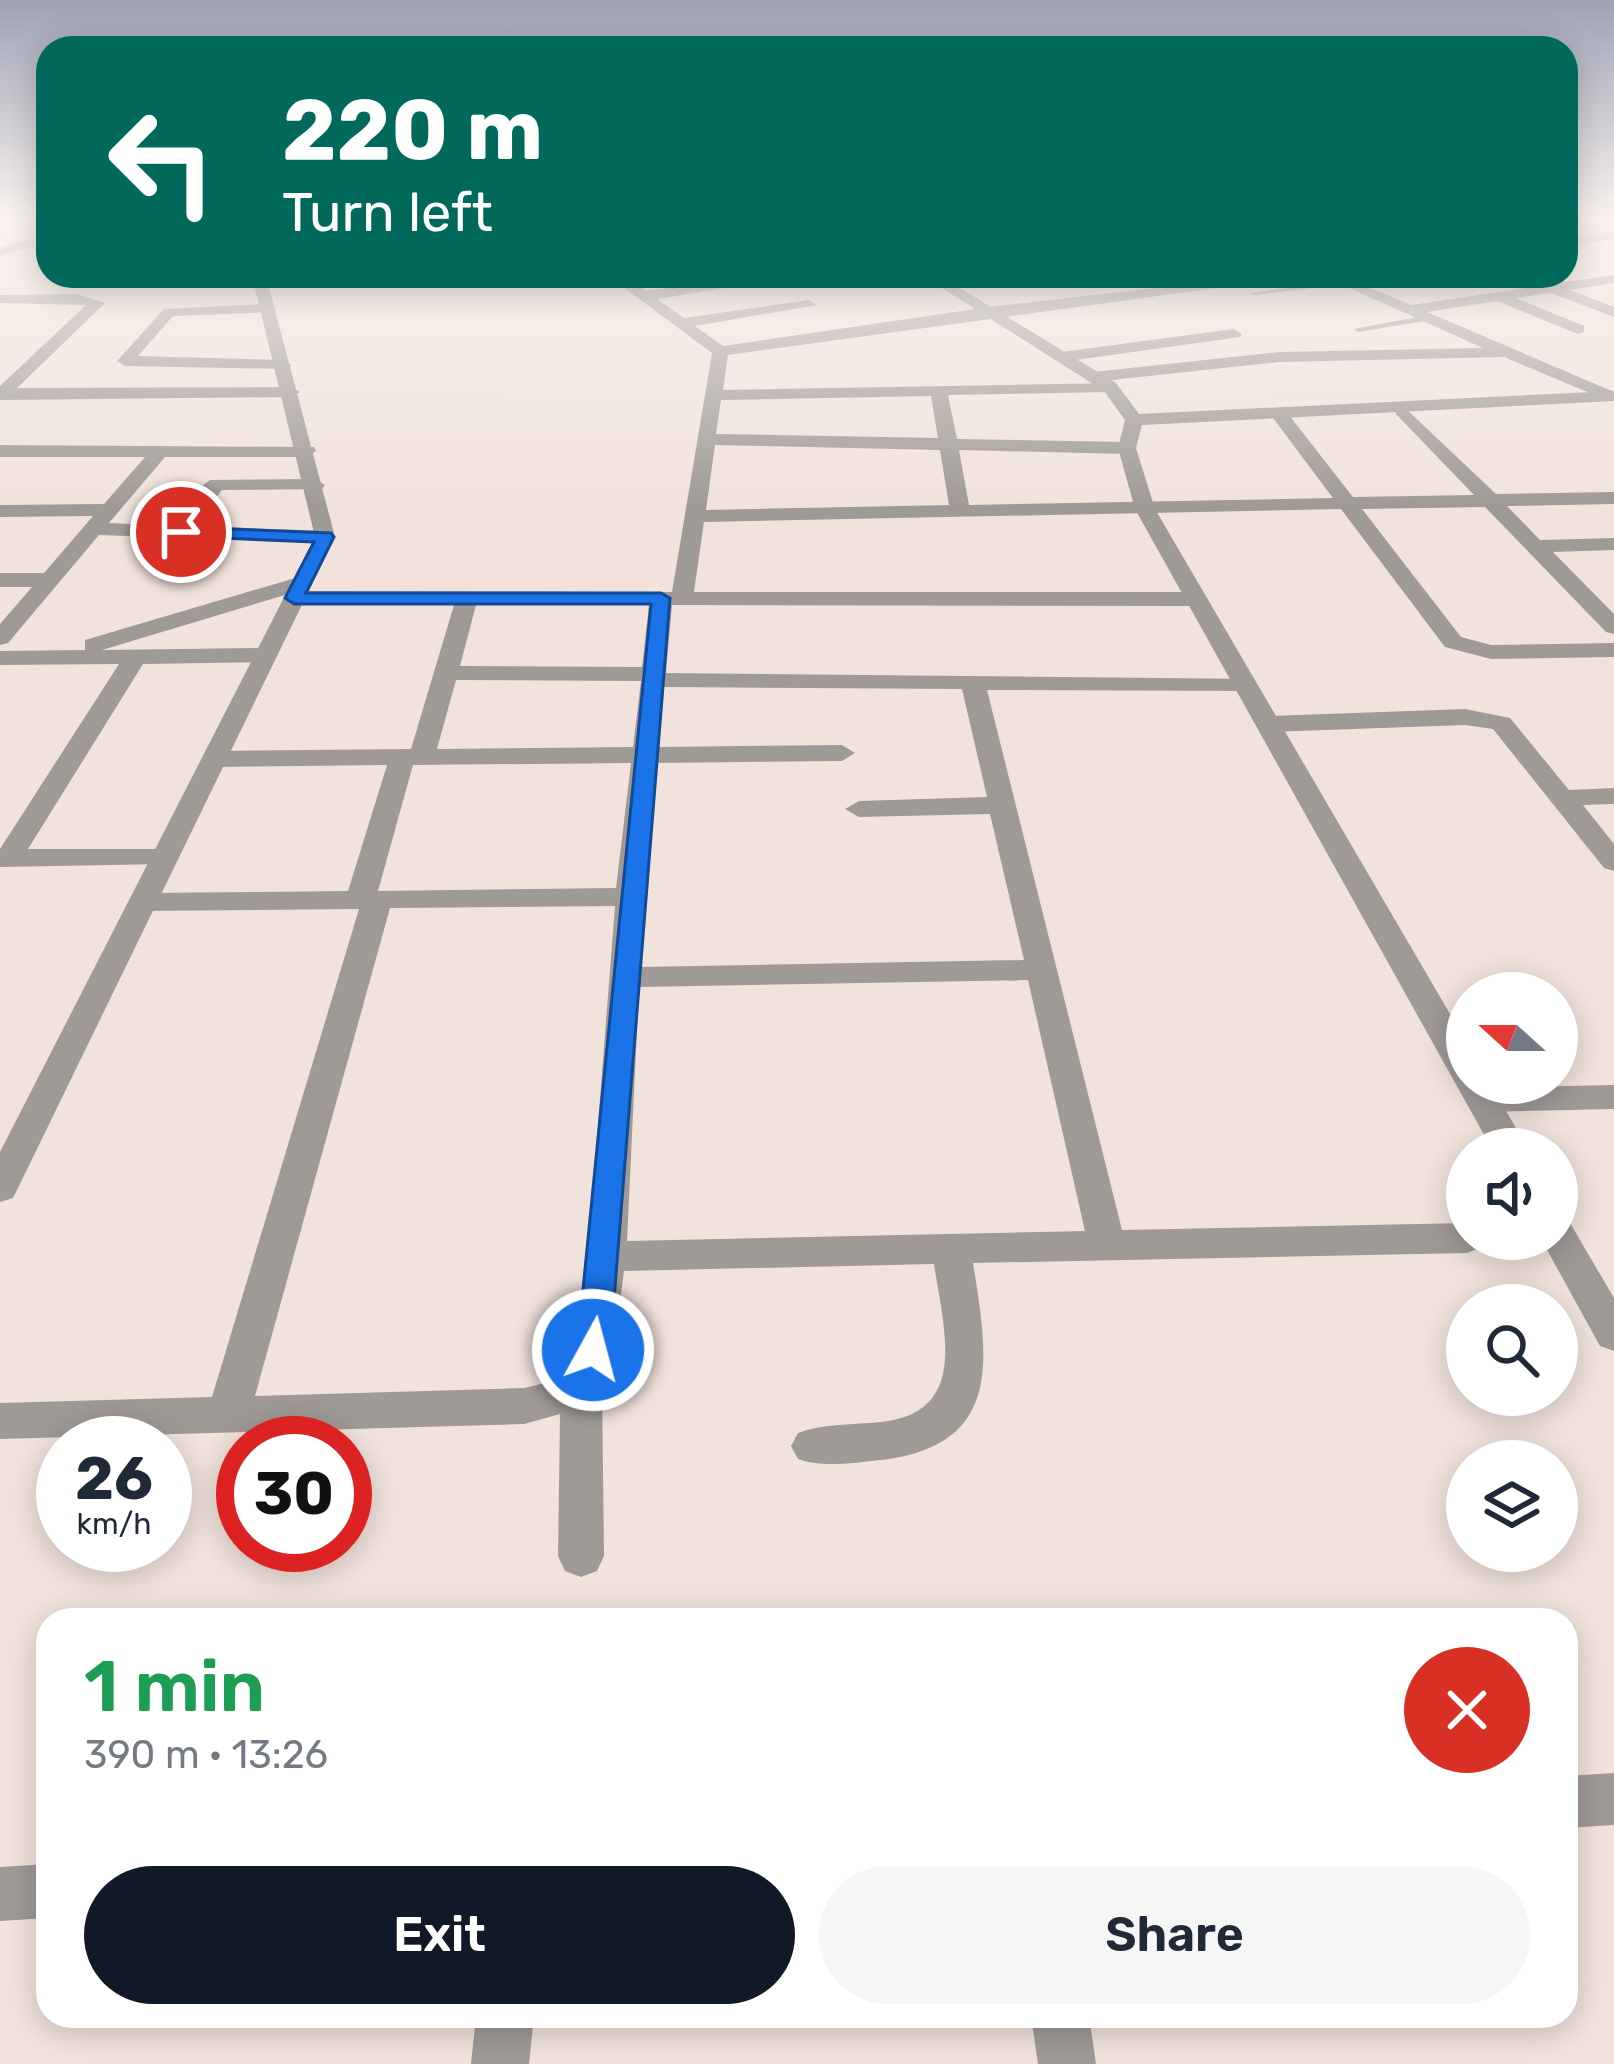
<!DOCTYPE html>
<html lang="en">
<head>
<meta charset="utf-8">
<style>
	body { margin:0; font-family:Rubik,sans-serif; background:#f6f6f7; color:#1f2937; height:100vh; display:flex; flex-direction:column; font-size:45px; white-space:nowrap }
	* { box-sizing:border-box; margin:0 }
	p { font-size:39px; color:#747a83 }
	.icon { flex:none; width:66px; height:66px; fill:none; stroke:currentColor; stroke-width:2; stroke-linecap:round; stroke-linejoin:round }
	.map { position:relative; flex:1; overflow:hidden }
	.details { position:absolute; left:36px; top:1608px; width:1542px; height:420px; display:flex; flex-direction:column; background:#fff; border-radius:36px; box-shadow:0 6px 30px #0003 }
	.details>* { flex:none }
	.banner { position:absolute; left:36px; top:36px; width:1542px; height:252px; border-radius:36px; box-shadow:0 6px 30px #0003; background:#00695c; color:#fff; overflow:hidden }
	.needle { width:78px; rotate:291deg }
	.tools { position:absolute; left:1446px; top:972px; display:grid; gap:24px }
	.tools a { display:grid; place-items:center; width:132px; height:132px; border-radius:50%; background:#fff; box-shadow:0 6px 30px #0003; font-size:60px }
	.speed { position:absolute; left:36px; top:1416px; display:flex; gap:24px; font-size:60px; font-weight:700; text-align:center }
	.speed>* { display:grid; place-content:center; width:156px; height:156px; border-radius:50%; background:#fff; box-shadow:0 6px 30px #0003; line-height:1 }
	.speed small { font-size:30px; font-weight:400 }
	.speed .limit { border:18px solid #d22; background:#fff; color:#111 }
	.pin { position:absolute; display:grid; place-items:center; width:102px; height:102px; color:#fff; margin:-51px; border:6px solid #fff; border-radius:50%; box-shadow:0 3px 12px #0007 }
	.me { position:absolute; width:132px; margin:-66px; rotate:7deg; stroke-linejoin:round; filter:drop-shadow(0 0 9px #0008) }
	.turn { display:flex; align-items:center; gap:42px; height:252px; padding:0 48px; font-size:54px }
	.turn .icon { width:156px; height:156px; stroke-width:2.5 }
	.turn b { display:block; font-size:84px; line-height:102px }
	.round { display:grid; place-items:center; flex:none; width:126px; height:126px; border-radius:63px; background:#f6f6f7 }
	.head { display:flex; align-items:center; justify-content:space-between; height:204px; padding:0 48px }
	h1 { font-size:72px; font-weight:600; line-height:90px; color:#1e9e55 }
	.action { display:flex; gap:24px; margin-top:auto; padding:24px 48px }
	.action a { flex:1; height:138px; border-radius:72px; background:#111827; color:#fff; font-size:48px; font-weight:600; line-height:138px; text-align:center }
	.action a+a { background:#f6f6f7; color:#1f2937 }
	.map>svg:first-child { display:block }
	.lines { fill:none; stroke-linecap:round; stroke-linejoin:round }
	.service { fill:#a09a97; fill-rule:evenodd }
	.minor { fill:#a09a97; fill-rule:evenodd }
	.tertiary { fill:#a09a97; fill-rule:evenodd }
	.route { fill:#1a73e8; stroke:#114b97; stroke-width:3 }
</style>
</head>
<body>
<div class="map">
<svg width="1614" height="2064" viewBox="0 0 1614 2064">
	<rect width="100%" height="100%" fill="#f1e3dc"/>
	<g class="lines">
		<path class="service" d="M1343 280 1346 284 1254 295 1250 293Z
			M1428 315 1431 320 1358 332 1354 329Z"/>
		<path class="minor" d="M1614 231V239L1566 246V238Z
			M1614 275V283L1570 290 1614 307V317L1551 293 1516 298 1584 326V332L1578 334 1497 301 1427 312 1614 392V400L1609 401 1504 357 1279 362 1093 382 1085 377 1093 372 1279 352 1483 348 1323 276H1342L1411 305Z
			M608 276H624L646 291 759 277 766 281 657 299 684 318 809 300 817 305 695 326 723 346 989 307 1259 276H1303L728 355 723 390 1116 383V391L1110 392 948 395 957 439 1127 442 1136 448 1127 454 959 450 969 505 1333 498 1270 414 1279 409 1285 410 1353 497 1474 495 1396 414V406L1402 405 1496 494 1614 492V504L1507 506 1540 540 1614 538V550L1553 552 1614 614V634L1606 632 1485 507 1362 509 1461 637 1491 645 1614 643V657L1491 659 1445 647 1341 509 704 522 694 592H1197L1208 599 1197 606 672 605 666 673 1255 679V689L1246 691 987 690 1122 1230 1467 1223V1239H1485L1480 1248 1467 1253 973 1263C988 1357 1005 1446 880 1460 854 1463 823 1468 798 1459L791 1446 798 1433C824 1423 853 1425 881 1422 971 1413 943 1327 934 1264L624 1271 613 1354 602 1382 604 1556 597 1571 581 1577 565 1571 558 1556 560 1414 524 1424 0 1439V1403L212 1397 359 909 143 911 128 902 143 893 348 891 387 765 215 767 202 759 215 751 411 749 454 605H294L286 603 285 595 102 650 266 648 278 655 266 662 143 664 28 849H176L180 855 176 861 166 864 0 867V849L119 664 0 665V651L85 650V640L302 576 313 583 298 591 672 592 712 353ZM931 396 938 438 716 434 721 400ZM715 445 940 450 949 505 706 510ZM476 605H649L642 667 460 666ZM456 680 641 681 633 747 437 749ZM664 687 962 689 987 797 859 801 845 809 859 817 990 814 1024 960 640 967 657 763 842 761 855 753 842 745 659 747ZM631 763 616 888 378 891 413 765ZM615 906 588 1252 580 1310 565 1370 549 1382 524 1388 255 1396 390 908ZM1028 980 1085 1231 627 1241 639 987Z
			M953 276H996L940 286 933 282Z
			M141 281 261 280 268 284 261 288H136Z
			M77 294 105 303 17 388 291 387 300 392 291 397 0 400V386L86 305 0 303V295Z
			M268 304 276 309 273 312 173 316 138 356 283 360 291 365 289 369 125 366 117 361 164 309Z
			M1234 329 1242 334 1240 337 1061 362 1053 357 1061 352Z
			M0 445 314 447 316 451 307 457H165L109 523 174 526 199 488 210 480 315 479 325 485 322 489 222 490 194 526 325 531 335 537 325 543 99 535 8 643 0 645V624L32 587H0V573H44L93 516 0 517V505L104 504 145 457H0Z
			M1465 709 1510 718 1569 790 1614 788V804L1583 805 1614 844V871L1604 868 1493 729 1465 725 1269 732 1256 724 1269 716Z
			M1614 1085V1109L1483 1112 1471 1109 1466 1100 1471 1091 1483 1088Z
			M476 2016H534L529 2064H471Z
			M1031 2016H1089L1096 2064H1038Z"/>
		<path class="tertiary" d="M48 234V242L0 256V248Z
			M252 276H266L335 537 18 1188 13 1198 0 1202V1152L315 537Z
			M923 276H940L1116 383 1139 414 1614 391V401L1142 425 1136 448 1155 509 1467 1043V1083H1490L1528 1149H1492L1135 509 1118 448 1125 420 1104 391Z
			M1557 1218 1570 1223 1614 1298V1351L1600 1346 1541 1239H1557Z
			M1614 1773V1825L1566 1828V1776Z
			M48 1864V1918L0 1921V1867Z"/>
	</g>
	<linearGradient id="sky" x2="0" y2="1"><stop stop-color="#9da2b4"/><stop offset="0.43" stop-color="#f9f2ef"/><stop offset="1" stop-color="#f9f2ef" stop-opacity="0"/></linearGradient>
	<rect width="1614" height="506" fill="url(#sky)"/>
	<path class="route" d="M181 527 331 533 334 537 306 593H661L670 598 610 1350 605 1360 593 1364 581 1360 577 1350 651 604H294L285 598 314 542 175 536V529Z"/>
</svg>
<div class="tools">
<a><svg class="needle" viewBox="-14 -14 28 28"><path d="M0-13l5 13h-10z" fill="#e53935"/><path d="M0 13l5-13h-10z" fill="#747a83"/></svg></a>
<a><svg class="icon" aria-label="sound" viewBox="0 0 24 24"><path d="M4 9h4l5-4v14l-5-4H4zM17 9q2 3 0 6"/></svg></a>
<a><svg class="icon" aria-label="search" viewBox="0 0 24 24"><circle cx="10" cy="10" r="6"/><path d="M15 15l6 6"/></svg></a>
<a><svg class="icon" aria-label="layers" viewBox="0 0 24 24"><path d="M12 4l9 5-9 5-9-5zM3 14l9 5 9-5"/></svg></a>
</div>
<div class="speed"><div>26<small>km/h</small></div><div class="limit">30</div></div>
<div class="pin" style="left:181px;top:532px;background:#d93025"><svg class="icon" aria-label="arrive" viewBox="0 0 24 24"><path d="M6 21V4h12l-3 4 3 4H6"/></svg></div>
<svg class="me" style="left:593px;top:1350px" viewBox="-20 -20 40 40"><circle r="17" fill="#1a73e8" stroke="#fff" stroke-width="3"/><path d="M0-11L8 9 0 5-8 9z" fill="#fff"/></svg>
<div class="banner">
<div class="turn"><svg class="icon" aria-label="left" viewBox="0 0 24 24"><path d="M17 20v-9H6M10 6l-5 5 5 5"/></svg><div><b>220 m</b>Turn left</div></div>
</div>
<section class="details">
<div class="head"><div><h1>1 min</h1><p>390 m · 13:26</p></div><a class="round" style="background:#d93025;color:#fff"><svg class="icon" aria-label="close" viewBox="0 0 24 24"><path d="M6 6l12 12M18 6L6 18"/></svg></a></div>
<div class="action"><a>Exit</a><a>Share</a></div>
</section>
</div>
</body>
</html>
